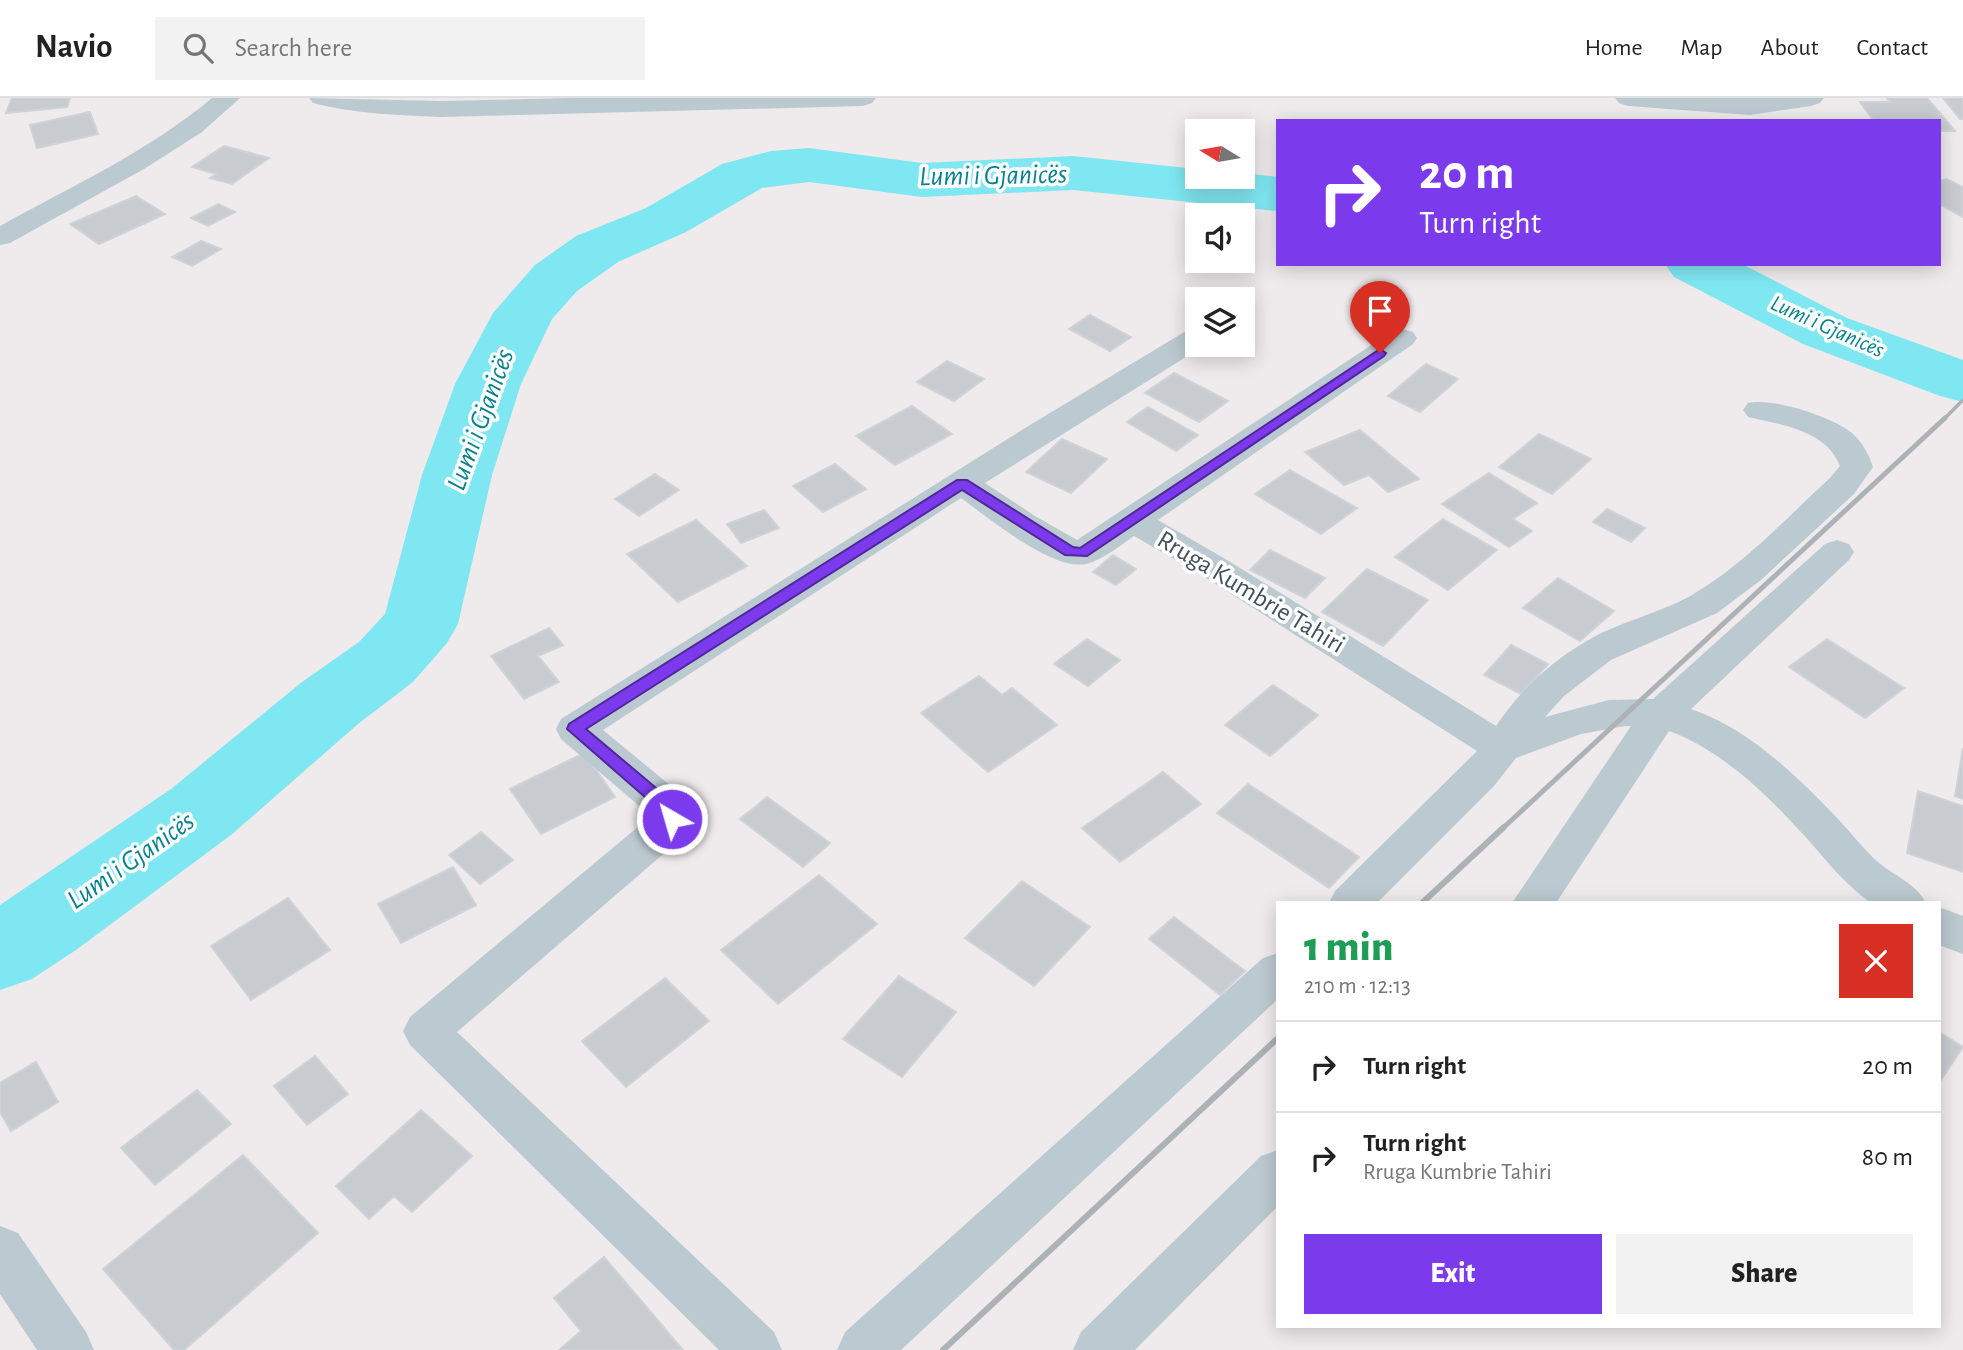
<!DOCTYPE html>
<html lang="en">
<head>
<meta charset="utf-8">
<style>
	body { margin:0; font-family:"Alegreya Sans",sans-serif; background:#f2f2f2; color:#222; height:100vh; display:flex; flex-direction:column; font-size:26px; white-space:nowrap }
	* { box-sizing:border-box; margin:0 }
	p { font-size:23px; color:#767676 }
	.icon { flex:none; width:38px; height:38px; fill:none; stroke:currentColor; stroke-width:2; stroke-linecap:round; stroke-linejoin:round }
	.map { position:relative; flex:1; overflow:hidden }
	.details { position:absolute; left:1276px; top:803px; width:665px; height:427px; display:flex; flex-direction:column; background:#fff; border-radius:0px; box-shadow:0 4px 18px #0003 }
	.details>* { flex:none }
	.hud { position:absolute; left:1276px; top:21px; width:665px; height:147px; border-radius:0px; box-shadow:0 4px 18px #0003; background:#7c3aed; color:#fff; overflow:hidden }
	.needle { width:46px; rotate:281deg }
	.fabs { position:absolute; left:1185px; top:21px; display:grid; gap:14px }
	.fabs a { display:grid; place-items:center; width:70px; height:70px; border-radius:0px; background:#fff; box-shadow:0 4px 18px #0003; font-size:35px }
	.pin { position:absolute; display:grid; place-items:center; width:60px; height:60px; color:#fff; margin:-72px -30px; border-radius:50% 50% 50% 0; rotate:-45deg; box-shadow:0 0 7px #0007 }
	.pin .icon { rotate:45deg }
	.me { position:absolute; width:77px; margin:-38px; rotate:322deg; stroke-linejoin:round; filter:drop-shadow(0 0 5px #0008) }
	.turn { display:flex; align-items:center; gap:24px; height:147px; padding:0 28px; font-size:32px }
	.turn .icon { width:91px; height:91px; stroke-width:2.5 }
	.turn b { display:block; font-size:49px; line-height:60px }
	.round { display:grid; place-items:center; flex:none; width:74px; height:74px; border-radius:0px; background:#f2f2f2 }
	.summary { display:flex; align-items:center; justify-content:space-between; height:119px; padding:0 28px }
	h1 { font-size:42px; font-weight:800; line-height:52px; color:#1e9e55 }
	.action { display:flex; gap:14px; margin-top:auto; padding:14px 28px }
	.action a { flex:1; height:80px; border-radius:0px; background:#7c3aed; color:#fff; font-size:28px; font-weight:800; line-height:80px; text-align:center }
	.action a+a { background:#f2f2f2; color:#222 }
	ul { padding:0; list-style:none }
	li { display:flex; align-items:center; gap:21px; height:91px; padding:0 28px; border-top:2px solid #e0e0e0 }
	li div { flex:1 }
	li b { display:block; font-size:26px }
	li em { font-style:normal }
	header { display:flex; align-items:center; gap:42px; box-sizing:border-box; height:98px; padding:0 35px; background:#fff; border-bottom:2px solid #e0e0e0 }
	header strong { font-size:33px }
	nav { display:flex; gap:38px; margin-inline-start:auto; font-size:24px }
	.search { width:490px; height:63px; background:#f2f2f2; display:flex; align-items:center; gap:18px; box-sizing:border-box; padding:0 24px; border-radius:0px; color:#767676; font-size:26px }
	.map>svg:first-child { display:block }
	.lines { fill:none; stroke-linecap:round; stroke-linejoin:round }
	.river { fill:#7fe7f1; fill-rule:evenodd }
	.building { fill:#c8ccd1; stroke:#cfd3d8; stroke-width:2 }
	.minor { fill:#bbc9d0; fill-rule:evenodd }
	.tertiary { fill:#bbc9d0; fill-rule:evenodd }
	.rail-far2 { stroke:#adb2b7; stroke-width:3.5 }
	.rail-far1 { stroke:#adb2b7; stroke-width:5 }
	.rail { stroke:#adb2b7; stroke-width:6 }
	.route { fill:#7c3aed; stroke:#51269a; stroke-width:2 }
	.labels { text-anchor:middle; dominant-baseline:central; stroke-width:7; stroke-linejoin:round; paint-order:stroke }
	.far-water-label { font-size:23px; font-style:italic; fill:#06818e; stroke:#fff }
	.street-label { font-size:26px; fill:#43525a; stroke:#fff }
	.water-label { font-size:28px; font-style:italic; fill:#06818e; stroke:#fff }
</style>
</head>
<body>
<header>
<strong>Navio</strong>
<div class="search"><svg class="icon" aria-label="search" viewBox="0 0 24 24"><circle cx="10" cy="10" r="6"/><path d="M15 15l6 6"/></svg>Search here</div>
<nav><a>Home</a><a>Map</a><a>About</a><a>Contact</a></nav>
</header>
<div class="map">
<svg width="1963" height="1252" viewBox="0 0 1963 1252">
	<rect width="100%" height="100%" fill="#efebec"/>
	<g class="lines">
		<path class="river" d="M809 50 922 65 1073 58 1197 71V79H1242V75L1278 79V113L1073 92 922 99 809 84 762 90 686 134 618 164 577 193 552 221 521 286 492 377 458 526 447 545 413 584 358 626 231 737 76 852 32 881 0 892V807L171 691 302 584 359 544 385 516 422 377 455 286 493 215 535 167 576 138 646 110 722 66 771 53Z
			M1665 166H1742L1847 220 1963 262V304L1940 298 1803 246 1674 179Z"/>
	</g>
	<path class="building" d="M12 0H70L67 9 6 15Z
		M1887 0H1927L1955 33H1939V23H1874L1860 4H1890Z
		M1943 0H1963V21H1960Z
		M90 14 98 36 37 50 30 27Z
		M224 48 269 60 232 86 210 80 216 76 192 69Z
		M1946 81 1963 89V119L1939 106V84Z
		M136 98 165 116 99 146 70 126Z
		M218 106 235 114 208 128 191 120Z
		M201 143 221 151 192 168 172 159Z
		M1090 217 1131 239 1110 253 1069 231Z
		M947 263 984 281 954 303 917 284Z
		M1426 266 1458 281 1420 314 1388 298Z
		M1174 275 1228 303 1199 324 1145 295Z
		M912 308 952 336 895 367 856 338Z
		M1148 309 1198 337 1176 353 1127 324Z
		M1360 332 1419 381 1388 394 1369 377 1344 387 1305 354Z
		M1539 336 1591 361 1552 396 1499 369Z
		M1062 341 1107 361 1071 395 1026 374Z
		M835 366 866 391 823 414 793 388Z
		M1290 372 1357 410 1321 436 1255 396Z
		M1489 375 1537 405 1513 421 1532 433 1509 449 1442 406Z
		M655 376 679 392 639 418 615 401Z
		M1607 411 1645 430 1631 444 1593 424Z
		M764 412 779 430 741 445 727 426Z
		M1443 421 1497 452 1448 492 1395 459Z
		M696 422 747 468 678 504 627 456Z
		M1270 452 1325 480 1305 500 1250 472Z
		M1113 457 1136 471 1116 487 1093 474Z
		M1367 471 1428 502 1383 548 1322 514Z
		M1558 480 1614 513 1580 543 1523 510Z
		M549 530 563 547 538 558 559 584 524 601 491 558Z
		M1087 541 1120 562 1088 588 1054 566Z
		M1827 541 1904 590 1865 620 1789 569Z
		M1511 547 1548 566 1521 596 1484 577Z
		M979 578 1002 597 1012 590 1057 627 988 674 921 615Z
		M1273 587 1318 617 1270 658 1225 627Z
		M1963 650V701L1955 698Z
		M584 655 615 699 541 736 510 691Z
		M1163 674 1201 706 1120 764 1082 730Z
		M1248 686 1359 759 1329 790 1217 715Z
		M1918 693 1963 708V774L1907 755Z
		M767 699 830 745 803 769 740 721Z
		M481 734 513 762 480 786 449 757Z
		M453 769 476 807 401 845 378 806Z
		M819 777 877 826 778 906 721 852Z
		M1022 783 1090 829 1034 888 965 840Z
		M288 800 330 852 251 902 211 848Z
		M1174 819 1245 873 1220 897 1149 841Z
		M899 878 956 914 902 979 843 941Z
		M665 880 709 923 626 989 582 943Z
		M1939 934 1963 949 1939 985Z
		M315 958 348 996 307 1027 274 988Z
		M36 964 58 1004 11 1033 0 1014V985Z
		M197 992 231 1026 155 1087 121 1050Z
		M421 1012 472 1058 412 1114 394 1098 369 1121 336 1088Z
		M243 1057 318 1135 184 1252H174L103 1171Z
		M604 1159 683 1252H559L581 1233 554 1200Z"/>
	<g class="lines">
		<path class="minor" d="M212 0H240L202 34 144 71 10 145 0 147V128C72 88 149 53 212 0Z
			M1197 230V247H1205L985 385 1035 418 1077 442 1391 234 1402 231 1413 234 1417 240 1413 246 1158 422 1227 462 1496 628C1519 594 1549 565 1585 544 1618 524 1658 516 1692 497 1744 467 1786 420 1830 380L1840 368C1826 332 1781 327 1748 319L1743 312 1748 305C1772 299 1834 319 1853 336 1863 345 1869 357 1873 369L1854 396 1761 482 1717 515 1611 562 1564 598 1545 619 1609 602 1653 601 1825 446 1837 442 1849 446 1854 454 1849 462 1691 611C1749 631 1795 676 1837 720 1851 734 1863 751 1878 764 1894 778 1916 785 1926 805H1871C1847 788 1830 767 1811 745 1771 701 1726 654 1669 633L1556 805H1512L1631 628H1625L1581 636 1516 660 1494 688 1377 805H1329L1335 793 1477 653 1203 478 1134 438C1119 448 1103 462 1086 466 1053 473 987 419 961 400L603 632 683 698 692 721 676 745 457 934 774 1234 782 1252H719L410 947 403 933 410 919 651 718 561 641 556 631 561 621 1030 327 1186 233Z
			M1939 809 1963 818V856L1939 847Z
			M1278 855V901L901 1252H837L845 1234 1263 860Z
			M1278 1052V1108L1135 1252H1073L1081 1234 1261 1058Z
			M0 1128 18 1135 86 1234 94 1252H37L0 1196Z"/>
		<path class="tertiary" d="M309 0 440 3 572 0H876L872 5 863 8 440 19C398 17 355 16 313 5Z
			M1615 0H1824L1820 5 1811 8 1750 17 1628 8 1619 5Z"/>
		<path class="rail-far2" d="M1943 322 1963 302"/>
		<path class="rail-far1" d="M1502 731 1945 320"/>
		<path class="rail" d="M1422 805 1504 729
			M943 1252 1278 940"/>
	</g>
	<path class="route" d="M1380 251 1386 255 1384 258 1087 458 1065 457 962 392 586 631 674 705 680 721 678 726H666L661 713 567 631 569 626 957 382H967L1073 449 1080 450Z"/>
	<g class="labels">
		<g class="far-water-label">
			<text transform="translate(1827 229) rotate(24)">Lumi i Gjanicës</text>
		</g>
		<g class="street-label">
			<text transform="translate(1251 494) rotate(31)">Rruga Kumbrie Tahiri</text>
		</g>
		<g class="water-label">
			<text transform="translate(993 78) rotate(-1)">Lumi i Gjanicës</text>
			<text transform="translate(481 322) rotate(-70)">Lumi i Gjanicës</text>
			<text transform="translate(131 763) rotate(-35)">Lumi i Gjanicës</text>
		</g>
	</g>
</svg>
<div class="fabs">
<a><svg class="needle" viewBox="-14 -14 28 28"><path d="M0-13l5 13h-10z" fill="#e53935"/><path d="M0 13l5-13h-10z" fill="#767676"/></svg></a>
<a><svg class="icon" aria-label="sound" viewBox="0 0 24 24"><path d="M4 9h4l5-4v14l-5-4H4zM17 9q2 3 0 6"/></svg></a>
<a><svg class="icon" aria-label="layers" viewBox="0 0 24 24"><path d="M12 4l9 5-9 5-9-5zM3 14l9 5 9-5"/></svg></a>
</div>
<div class="pin" style="left:1380px;top:255px;background:#d93025"><svg class="icon" aria-label="arrive" viewBox="0 0 24 24"><path d="M6 21V4h12l-3 4 3 4H6"/></svg></div>
<svg class="me" style="left:672px;top:721px" viewBox="-20 -20 40 40"><circle r="17" fill="#7c3aed" stroke="#fff" stroke-width="3"/><path d="M0-11L8 9 0 5-8 9z" fill="#fff"/></svg>
<div class="hud">
<div class="turn"><svg class="icon" aria-label="right" viewBox="0 0 24 24"><path d="M7 20v-9h11M14 6l5 5-5 5"/></svg><div><b>20 m</b>Turn right</div></div>
</div>
<section class="details">
<div class="summary"><div><h1>1 min</h1><p>210 m · 12:13</p></div><a class="round" style="background:#d93025;color:#fff"><svg class="icon" aria-label="close" viewBox="0 0 24 24"><path d="M6 6l12 12M18 6L6 18"/></svg></a></div>
<ul>
<li><svg class="icon" aria-label="right" viewBox="0 0 24 24"><path d="M7 20v-9h11M14 6l5 5-5 5"/></svg><div><b>Turn right</b></div><em>20 m</em></li>
<li><svg class="icon" aria-label="right" viewBox="0 0 24 24"><path d="M7 20v-9h11M14 6l5 5-5 5"/></svg><div><b>Turn right</b><p>Rruga Kumbrie Tahiri</p></div><em>80 m</em></li>
</ul>
<div class="action"><a>Exit</a><a>Share</a></div>
</section>
</div>
</body>
</html>
